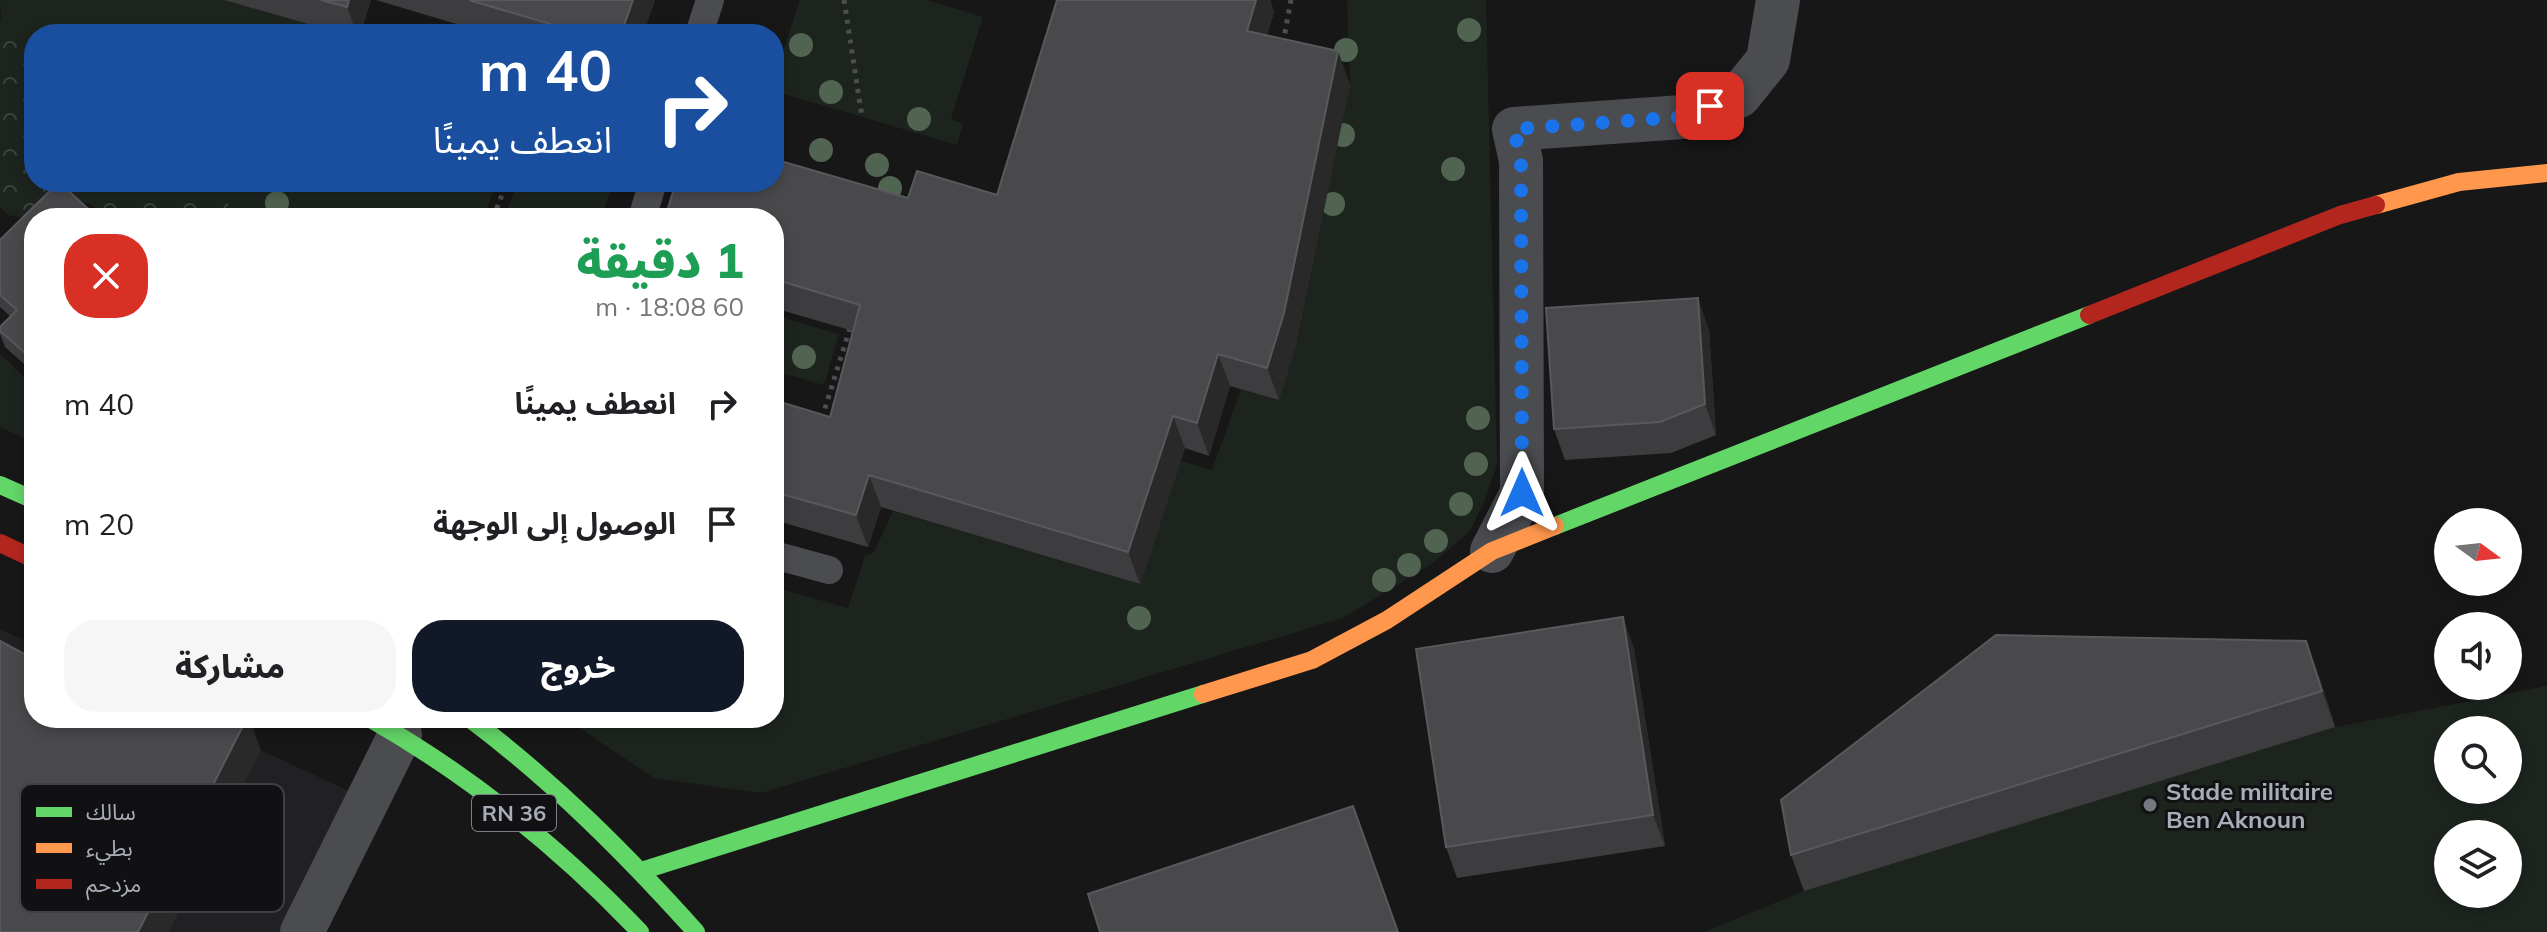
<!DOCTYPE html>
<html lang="ar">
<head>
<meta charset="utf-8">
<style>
	body { margin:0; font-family:Mulish,"Noto Sans Arabic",sans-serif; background:#f6f6f6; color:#202124; direction:rtl; height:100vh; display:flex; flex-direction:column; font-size:30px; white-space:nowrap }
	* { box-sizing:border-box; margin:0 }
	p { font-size:26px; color:#757577 }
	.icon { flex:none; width:44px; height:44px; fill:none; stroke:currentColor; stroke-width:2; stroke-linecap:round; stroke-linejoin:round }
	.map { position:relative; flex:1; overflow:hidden; direction:ltr }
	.details { position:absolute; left:24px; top:208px; width:760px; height:520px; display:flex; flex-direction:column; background:#fff; border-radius:32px; box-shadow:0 4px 12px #0003; direction:rtl }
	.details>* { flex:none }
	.top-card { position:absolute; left:24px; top:24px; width:760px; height:168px; border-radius:32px; box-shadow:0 4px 12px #0003; direction:rtl; background:#1a4fa0; color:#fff; overflow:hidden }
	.needle { width:52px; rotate:105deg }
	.buttons { position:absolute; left:2434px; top:508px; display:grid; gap:16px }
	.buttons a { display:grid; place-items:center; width:88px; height:88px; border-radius:50%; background:#fff; box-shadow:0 4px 12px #0003; font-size:40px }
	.pin { position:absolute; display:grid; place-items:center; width:68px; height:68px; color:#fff; margin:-34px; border-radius:16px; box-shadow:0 4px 12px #0006 }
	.me { position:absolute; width:88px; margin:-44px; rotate:0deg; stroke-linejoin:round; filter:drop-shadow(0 0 6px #0008) }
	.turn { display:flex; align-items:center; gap:28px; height:168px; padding:0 40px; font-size:36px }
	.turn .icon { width:104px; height:104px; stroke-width:2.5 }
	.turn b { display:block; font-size:56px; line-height:68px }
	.round { display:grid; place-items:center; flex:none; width:84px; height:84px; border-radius:32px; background:#f6f6f6 }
	.headline { display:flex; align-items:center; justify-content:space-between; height:136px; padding:0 40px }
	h1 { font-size:48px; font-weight:800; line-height:60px; color:#1e9e55 }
	.button { display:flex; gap:16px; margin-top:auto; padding:16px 40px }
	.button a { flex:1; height:92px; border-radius:32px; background:#111827; color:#fff; font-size:32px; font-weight:800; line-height:92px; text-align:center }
	.button a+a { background:#f6f6f6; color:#202124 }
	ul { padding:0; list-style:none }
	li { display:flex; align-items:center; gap:24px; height:120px; padding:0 40px }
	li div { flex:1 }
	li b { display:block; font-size:30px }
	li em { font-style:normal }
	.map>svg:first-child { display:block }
	.built { fill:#212123 }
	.green { fill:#1d241e; fill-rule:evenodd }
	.forest { fill:url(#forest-crowns) }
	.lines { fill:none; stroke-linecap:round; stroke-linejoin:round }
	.path { stroke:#4d4e52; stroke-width:5; stroke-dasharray:4 6; stroke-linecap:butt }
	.lane { stroke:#4b4c50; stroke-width:28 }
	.street { stroke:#4b4c50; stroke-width:44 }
	.fast { stroke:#63d668; stroke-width:18 }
	.slow { stroke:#ff974d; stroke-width:18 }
	.jam { stroke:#b3261e; stroke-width:18 }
	.tree { fill:#506451 }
	.wall { fill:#3d3d3f }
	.shaded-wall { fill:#29292a }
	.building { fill:#49494c; stroke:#58595d; stroke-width:2 }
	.route { stroke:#1a73e8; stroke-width:14; stroke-dasharray:0 25.2 }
	.poi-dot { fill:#757880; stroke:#111113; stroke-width:3 }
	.labels { text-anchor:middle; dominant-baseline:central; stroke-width:6; stroke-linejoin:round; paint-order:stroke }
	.shield { fill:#111113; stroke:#7b7e86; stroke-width:2 }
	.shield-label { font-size:22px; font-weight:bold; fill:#a8adb8 }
	.poi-label { font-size:24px; font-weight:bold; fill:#a8adb8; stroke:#111113; text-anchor:start }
	.key { fill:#111113; stroke:#3e4045; stroke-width:2 }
	.key-label { font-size:22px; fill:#a8adb8 }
</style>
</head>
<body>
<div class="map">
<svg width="2547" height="932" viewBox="0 0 2547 932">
	<defs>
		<pattern id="forest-crowns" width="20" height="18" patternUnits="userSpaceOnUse" patternTransform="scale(2)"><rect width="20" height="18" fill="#1d241e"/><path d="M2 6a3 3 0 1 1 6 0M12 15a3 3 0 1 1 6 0" fill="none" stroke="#3b413d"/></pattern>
	</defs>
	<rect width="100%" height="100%" fill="#171717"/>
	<path class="built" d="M0 629 34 645V718H191L349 791 279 932H0Z"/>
	<path class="green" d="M0 0H224L343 34H34V53L15 39 1 21Z
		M800 0H927L983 17 951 119 963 124 957 145 774 91V79Z
		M1347 0H1486L1497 465 1484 503 1469 532 1433 563 1343 618 761 793 654 778 565 718H774V587L848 608 865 556 874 552 893 511 1140 584 850 361 1212 470 1241 389 1279 400 1298 338 1350 84Z
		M204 182H497L483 218H237L228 206V196Z
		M518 182H614L601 218H504Z
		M774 315 839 334 824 385 774 371Z
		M0 354 34 386V443L0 427Z
		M2009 671 2319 676 2336 727 2547 686V932H1704L1804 891 1794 836ZM2448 730H2508V790H2448ZM2448 834H2508V894H2448Z"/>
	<path class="forest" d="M0 19 15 39 34 53V182H204L223 188 228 196V206L237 218H110L90 204 72 199 35 208 21 217 8 215 0 207Z"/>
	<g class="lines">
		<path class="path" d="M844 0 862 117
			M1283 43 1291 0
			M493 218 507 182
			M822 418 851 325"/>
		<path class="lane" d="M699 34 710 0
			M642 218 653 182
			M774 555 829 570"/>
		<path class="street" d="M1492 551 1522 493 1521 161 1514 129 1682 117 1739 96 1768 60 1778 0
			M302 932 400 735"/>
		<path class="fast" d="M0 485 34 500
			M1555 526 2089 315
			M369 718C471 776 559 847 640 932
			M469 718C553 781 626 854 696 932
			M641 871 1203 694"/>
		<path class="slow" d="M2376 205 2459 182 2547 173
			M1203 694 1312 660 1387 620 1492 551 1555 526"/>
		<path class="jam" d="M2089 315 2340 215 2376 205
			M0 543 34 559"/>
	</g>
	<g class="tree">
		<circle cx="1469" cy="30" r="12"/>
		<circle cx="801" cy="45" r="12"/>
		<circle cx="1346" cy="50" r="12"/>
		<circle cx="831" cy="92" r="12"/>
		<circle cx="919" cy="119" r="12"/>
		<circle cx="1343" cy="135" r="12"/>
		<circle cx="821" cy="150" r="12"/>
		<circle cx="877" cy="165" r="12"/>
		<circle cx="1453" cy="169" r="12"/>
		<circle cx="890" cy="188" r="12"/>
		<circle cx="277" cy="203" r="12"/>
		<circle cx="1333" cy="204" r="12"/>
		<circle cx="804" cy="357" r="12"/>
		<circle cx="1478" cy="418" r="12"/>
		<circle cx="1476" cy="464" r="12"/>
		<circle cx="1461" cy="504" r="12"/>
		<circle cx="1436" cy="541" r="12"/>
		<circle cx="1409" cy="565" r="12"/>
		<circle cx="1384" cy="580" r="12"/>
		<circle cx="1139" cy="618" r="12"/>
	</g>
	<path class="wall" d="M224 0H371L360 34H343Z
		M376 0H655L643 34H490Z
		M1057 0H1270L1274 12 1267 35 1350 84 1296 345 1279 400 1230 386 1209 456 1185 448 1140 584 881 507 868 547 774 520V400L830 417 853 331 774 308V218L908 198 997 195Z
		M34 218V373L5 347 0 334V327L11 317 0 307V240Z
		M1709 329 1716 435 1671 453 1565 460 1554 429Z
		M1634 648 1665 846 1457 878 1446 847Z
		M2319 676 2335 727 1804 891 1791 855Z"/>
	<path class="shaded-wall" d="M349 0H371L360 34H357L347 7Z
		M633 0H655L643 34H621Z
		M1256 0H1270L1274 12 1258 63 1247 31Z
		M1338 51 1350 84 1296 345 1279 400 1267 368Z
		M1698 298 1709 329 1716 435 1705 404Z
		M1218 354 1230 386 1209 456 1197 423Z
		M1173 416 1185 448 1140 584 1128 552Z
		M869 475 881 507 868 547 856 515Z
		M1623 617 1634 648 1665 846 1653 815Z
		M2306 641 2319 676 2335 727 2322 691Z
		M247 718H249L261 750 169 932H138Z"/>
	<path class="building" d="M321 0H349L347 7Z
		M469 0H633L621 34H584Z
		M1057 0H1256L1247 31 1338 51 1284 313 1267 368 1218 354 1197 423 1173 416 1128 552 869 475 856 515 774 492V400L830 417 860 305 774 279V218H665L676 182H774V159L908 198 917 171 997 195Z
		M59 182 98 218H34V361L0 331V327L17 310 0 295V240Z
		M1698 298 1705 404 1660 422 1554 429 1546 308Z
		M1623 617 1653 815 1446 847 1416 649Z
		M1996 635 2306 641 2322 691 1791 855 1781 800Z
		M0 641 34 659V718H247L138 932H0Z
		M1353 806 1398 932H1100L1088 894Z"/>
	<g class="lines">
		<path class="route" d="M1522 493 1521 161 1514 129 1682 117 1710 106"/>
	</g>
	<circle class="poi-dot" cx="2150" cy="805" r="8"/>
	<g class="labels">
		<rect class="shield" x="472" y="795" width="84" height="36" rx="6"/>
		<g class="shield-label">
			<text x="514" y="813">RN 36</text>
		</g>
		<g class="poi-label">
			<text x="2166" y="791">Stade militaire<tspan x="2166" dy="28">Ben Aknoun</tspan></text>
		</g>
	</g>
	<rect x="20" y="784" width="264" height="128" rx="12" class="key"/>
	<rect x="36" y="807" width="36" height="10" fill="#63d668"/>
	<rect x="36" y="843" width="36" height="10" fill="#ff974d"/>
	<rect x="36" y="879" width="36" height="10" fill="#b3261e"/>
	<g class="key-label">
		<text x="86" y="820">سالك</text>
		<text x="86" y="856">بطيء</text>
		<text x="86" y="892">مزدحم</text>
	</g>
</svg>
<div class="buttons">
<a><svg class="needle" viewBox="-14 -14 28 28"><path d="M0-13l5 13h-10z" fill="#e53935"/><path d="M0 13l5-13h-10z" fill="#757577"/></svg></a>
<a><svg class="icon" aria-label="sound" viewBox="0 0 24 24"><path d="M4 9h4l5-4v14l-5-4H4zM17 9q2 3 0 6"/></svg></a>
<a><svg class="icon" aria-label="search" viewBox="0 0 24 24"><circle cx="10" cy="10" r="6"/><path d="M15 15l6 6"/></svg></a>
<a><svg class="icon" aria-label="layers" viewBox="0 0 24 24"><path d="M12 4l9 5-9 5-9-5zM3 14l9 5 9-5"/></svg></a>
</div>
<div class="pin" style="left:1710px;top:106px;background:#d93025"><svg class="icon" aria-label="arrive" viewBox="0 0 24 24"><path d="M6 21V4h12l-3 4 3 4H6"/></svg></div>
<svg class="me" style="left:1522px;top:493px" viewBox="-20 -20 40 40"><path d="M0-17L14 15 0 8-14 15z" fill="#1a73e8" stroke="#fff" stroke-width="4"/></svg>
<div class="top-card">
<div class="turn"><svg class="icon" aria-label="right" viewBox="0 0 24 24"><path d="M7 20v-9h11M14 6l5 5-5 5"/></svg><div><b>40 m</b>انعطف يمينًا</div></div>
</div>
<section class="details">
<div class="headline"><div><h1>1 دقيقة</h1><p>60 m · 18:08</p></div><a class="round" style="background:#d93025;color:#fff"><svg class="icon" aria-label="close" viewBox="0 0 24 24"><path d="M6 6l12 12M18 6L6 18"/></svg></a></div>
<ul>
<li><svg class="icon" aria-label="right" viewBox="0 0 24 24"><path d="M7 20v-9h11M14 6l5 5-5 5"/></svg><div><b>انعطف يمينًا</b></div><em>40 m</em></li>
<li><svg class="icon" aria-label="arrive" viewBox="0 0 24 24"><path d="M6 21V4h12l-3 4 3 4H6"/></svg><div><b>الوصول إلى الوجهة</b></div><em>20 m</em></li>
</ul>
<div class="button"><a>خروج</a><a>مشاركة</a></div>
</section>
</div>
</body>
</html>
